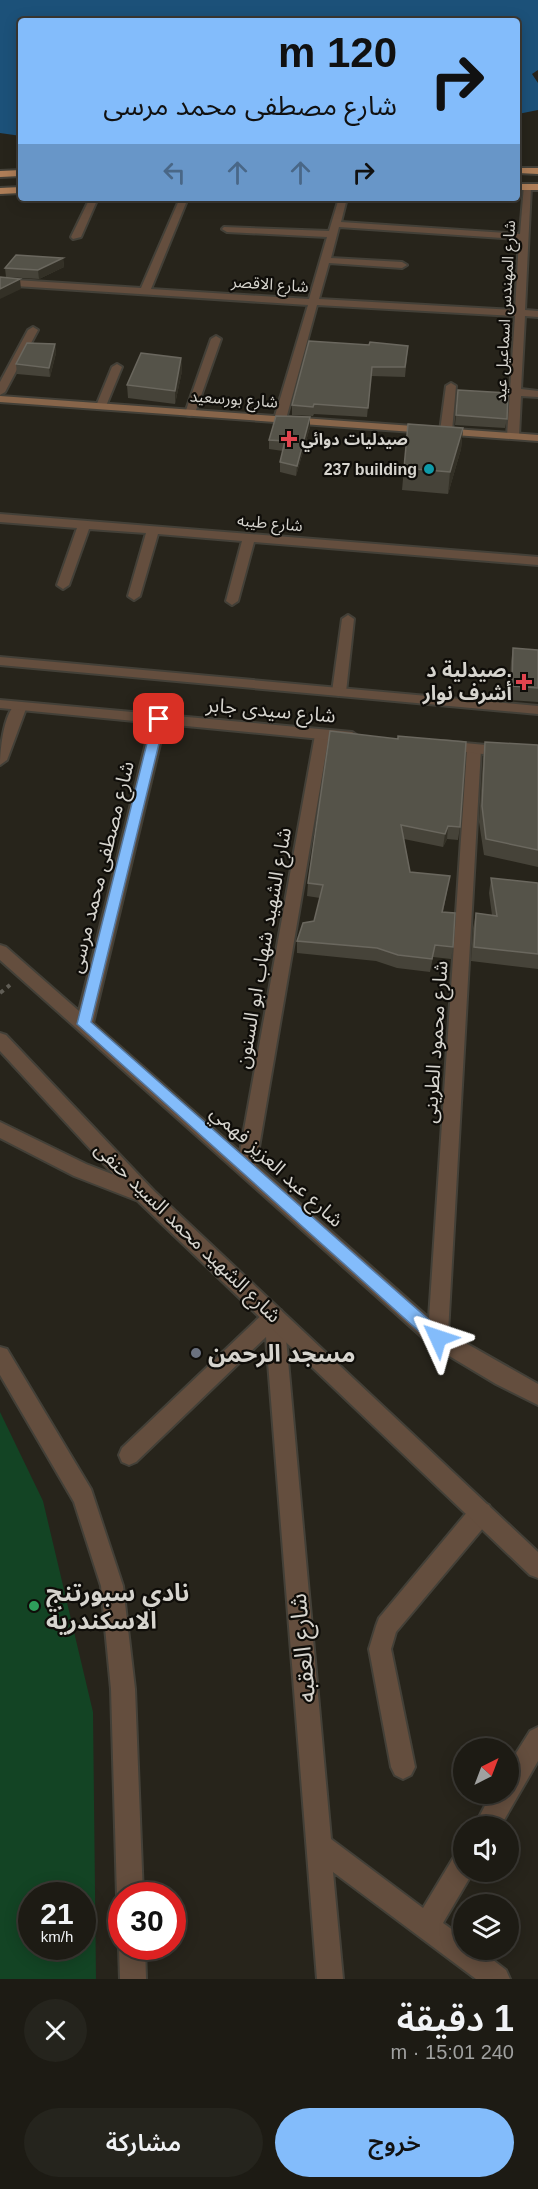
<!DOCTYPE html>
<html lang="ar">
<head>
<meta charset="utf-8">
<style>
	body { margin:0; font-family:Helvetica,"Noto Sans Arabic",sans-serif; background:#25241d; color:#f1f3f6; direction:rtl; height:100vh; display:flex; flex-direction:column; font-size:22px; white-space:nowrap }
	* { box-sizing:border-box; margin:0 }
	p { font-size:20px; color:#a0a1a0 }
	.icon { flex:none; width:33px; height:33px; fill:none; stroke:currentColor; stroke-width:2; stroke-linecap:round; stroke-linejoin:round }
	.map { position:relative; height:1979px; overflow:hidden; direction:ltr }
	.sheet { display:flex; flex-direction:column; background:#1d1b14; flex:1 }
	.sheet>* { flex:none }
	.guide { position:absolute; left:18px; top:18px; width:502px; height:183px; border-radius:6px; box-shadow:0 3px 15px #0003,0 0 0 2px #3b3934; direction:rtl; background:#83bcfb; color:#111; overflow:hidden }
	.needle { width:39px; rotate:42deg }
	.tools { position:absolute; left:453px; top:1738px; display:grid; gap:12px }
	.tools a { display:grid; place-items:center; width:66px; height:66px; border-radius:50%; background:#1d1b14; box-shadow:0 3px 15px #0003,0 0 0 2px #3b3934; font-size:30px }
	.speed { position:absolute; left:18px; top:1882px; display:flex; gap:12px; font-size:30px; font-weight:700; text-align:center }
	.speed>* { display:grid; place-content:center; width:78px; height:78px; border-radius:50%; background:#1d1b14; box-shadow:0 3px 15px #0003,0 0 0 2px #3b3934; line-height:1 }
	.speed small { font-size:15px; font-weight:400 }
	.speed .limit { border:9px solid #d22; background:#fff; color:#111 }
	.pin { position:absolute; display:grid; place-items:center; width:51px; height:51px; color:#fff; margin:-26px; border-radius:12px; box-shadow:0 3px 9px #0006 }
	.me { position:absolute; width:66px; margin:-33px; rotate:312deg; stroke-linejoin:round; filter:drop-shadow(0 0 4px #0008) }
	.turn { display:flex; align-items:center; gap:21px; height:126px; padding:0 24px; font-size:27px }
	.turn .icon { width:78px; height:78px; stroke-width:2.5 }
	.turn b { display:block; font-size:42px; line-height:51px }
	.lanes { display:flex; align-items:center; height:57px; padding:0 24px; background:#0003; justify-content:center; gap:30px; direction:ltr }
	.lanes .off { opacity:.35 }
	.round { display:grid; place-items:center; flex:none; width:63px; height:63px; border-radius:32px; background:#25241d }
	.overview { display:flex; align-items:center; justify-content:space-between; height:102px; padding:0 24px }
	h1 { font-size:36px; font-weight:600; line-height:45px }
	.button { display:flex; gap:12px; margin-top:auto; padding:12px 24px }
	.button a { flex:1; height:69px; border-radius:36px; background:#83bcfb; color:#111; font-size:24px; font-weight:600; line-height:69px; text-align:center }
	.button a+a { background:#25241d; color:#f1f3f6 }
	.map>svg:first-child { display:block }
	.green { fill:#134424; fill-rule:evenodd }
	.water { fill:#1c5179 }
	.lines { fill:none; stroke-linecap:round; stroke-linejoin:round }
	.service-casing { stroke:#434038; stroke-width:4 }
	.minor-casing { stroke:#434038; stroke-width:4 }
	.tertiary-casing { stroke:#434038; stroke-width:4 }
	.secondary-casing { stroke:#434038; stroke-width:4 }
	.trunk-casing { stroke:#434038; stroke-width:4 }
	.path { stroke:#605d55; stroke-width:4; stroke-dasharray:4.5 4.5; stroke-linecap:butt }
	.service { fill:#644e3e; fill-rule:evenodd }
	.minor { fill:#644e3e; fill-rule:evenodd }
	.tertiary { fill:#644e3e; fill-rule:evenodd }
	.secondary { fill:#87654a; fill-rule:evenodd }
	.trunk { fill:#ae7e58; fill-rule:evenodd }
	.wall { fill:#464339 }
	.shaded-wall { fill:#333026 }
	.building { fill:#555349; stroke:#6a675e; stroke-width:1.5 }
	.route { fill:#83bcfb; stroke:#557aa3; stroke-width:1.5 }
	.health-dot { fill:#e0444e; stroke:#0f0d09; stroke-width:2 }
	.culture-dot { fill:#0f9aa8; stroke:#0f0d09; stroke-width:2 }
	.worship-dot { fill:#6b7280; stroke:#0f0d09; stroke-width:2 }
	.leisure-dot { fill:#2e9e5b; stroke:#0f0d09; stroke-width:2 }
	.labels { text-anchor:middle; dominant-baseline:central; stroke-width:4.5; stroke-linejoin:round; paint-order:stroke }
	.far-street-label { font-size:16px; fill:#d6d4ce; stroke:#0f0d09 }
	.far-poi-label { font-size:16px; font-weight:bold; fill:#d6d4ce; stroke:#0f0d09; text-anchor:start }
	.poi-label { font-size:20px; font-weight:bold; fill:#d6d4ce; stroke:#0f0d09; text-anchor:end }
	.street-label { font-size:20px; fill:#d6d4ce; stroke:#0f0d09 }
	.near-poi-label { font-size:24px; font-weight:bold; fill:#d6d4ce; stroke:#0f0d09; text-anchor:start }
	.near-street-label { font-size:24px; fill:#d6d4ce; stroke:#0f0d09 }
</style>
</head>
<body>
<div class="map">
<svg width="538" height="1979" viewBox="0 0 538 1979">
	<rect width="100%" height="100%" fill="#27241b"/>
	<path class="green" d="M0 1412 43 1501 93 1712 96 1979H0ZM32 1896H82V1947H32Z"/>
	<path class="water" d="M0 0H538V70L532 74 538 83V110L518 114V21H21V136L0 133Z"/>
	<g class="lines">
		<g class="service-casing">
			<path id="service" d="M0 1347 7 1349 91 1489 123 1586 135 1689 143 1896H122V1905L117 1896 111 1689 101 1586 74 1502 0 1375Z
				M122 1941V1947H145L146 1979H120L119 1947Z"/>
		</g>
		<g class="minor-casing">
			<path id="minor" d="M524 185 531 187 525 310 538 311V317L525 316 521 389 538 391V397L521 396 519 436 513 439 507 436 515 316 317 305 286 419 280 422 274 419 308 305 0 285V279L141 288 180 198H188L151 289 309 299 327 237 227 232 222 229 224 227 329 231 339 198H347L341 222 520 234ZM339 227 519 239 515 310 319 299 329 263 402 268 407 265 402 262 331 258Z
				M90 198H98L81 237 73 239 71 237Z
				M33 327 38 330 5 392 0 395V382L28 330Z
				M216 336 221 339 195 413 190 416 186 415 185 413 211 339Z
				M117 364 122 367 106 406 105 408H97L96 406 112 367Z
				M451 383 456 386 452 431 446 434 440 431 446 386Z
				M0 514 538 557V565L254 542 238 601 232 605 226 601 242 541 158 534 140 596 134 600 128 596 146 533 89 529 69 585 63 589 57 585 77 528 0 522Z
				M348 615 354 619 346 692 339 696 332 692 342 619Z
				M20 702 27 706 7 760 0 765C0 750 4 706 20 702Z
				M159 714 166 719 93 1023 240 1152 315 735 317 732H327L329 735 256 1165 429 1318 467 749 474 744 481 749 448 1333 538 1384V1405L496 1384 431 1345 0 960V945L6 947 79 1011 152 719Z
				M0 1122 86 1164 153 1190 155 1196 153 1202 146 1204 74 1176 0 1138Z
				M274 1307 281 1310 284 1316 331 1839 423 1908 455 1855 464 1852V1872H473L443 1923 464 1938V1950H480L506 1970 510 1979H476L333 1872 343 1979H317L266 1337 136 1462 129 1465 122 1462 119 1455 122 1448 267 1310Z
				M481 1502 489 1505 492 1513 489 1521 396 1632 391 1649 415 1767 411 1775 403 1779 395 1775 391 1767 369 1649 376 1626 379 1618 473 1505Z
				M538 1727V1761L500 1827H474L491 1794H508V1766L530 1731Z"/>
		</g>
		<g class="tertiary-casing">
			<path id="tertiary" d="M0 657 538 706V714L0 665Z
				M0 700 352 732 359 737 352 742 0 708Z
				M443 741 538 750V760L438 749 436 746 438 743Z
				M0 1033 6 1035 153 1190 538 1552V1578L530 1575 139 1202 0 1051Z"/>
		</g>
		<g class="secondary-casing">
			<path id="secondary" d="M0 396 538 435V441L0 402Z"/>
		</g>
		<g class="trunk-casing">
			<path id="trunk" d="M538 168V174L518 173V168Z
				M21 170V176L0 177V171Z
				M518 184H538V190H518Z
				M21 187V193L0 194V188Z"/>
		</g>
		<path class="path" d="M0 993 10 985"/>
		<use href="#service" class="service"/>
		<use href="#minor" class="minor"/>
		<use href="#tertiary" class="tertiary"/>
		<use href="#secondary" class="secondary"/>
		<use href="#trunk" class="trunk"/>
	</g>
	<path class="wall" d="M63 258 64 267 39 279 6 277 5 268Z
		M55 344 56 353 50 377 17 374 16 364Z
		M369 345 408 346 405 377 371 376 367 417 314 414 313 416 292 415V405Z
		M181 358 182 371 175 404 128 398 127 385Z
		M458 390 507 419 505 428 455 425Z
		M408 424 463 428 461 449 448 494 402 490Z
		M310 427 296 476 280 472V462L283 451 269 449V440Z
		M513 648 538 650V702L509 700 511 661Z
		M330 731 460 827 458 840 447 839 443 847 404 839 410 872 450 876 443 912 453 947 451 959 433 957 430 972 397 968 376 961 297 953V941L314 921 320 898 307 896 308 883Z
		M485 742 538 745V867L484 855 479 822 483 758Z
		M491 878 538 883V969L471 961 473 928 476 913 492 915 489 893Z"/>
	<path class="shaded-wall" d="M63 258 64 267 39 279 38 270Z
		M20 279 21 289 0 299V289Z
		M55 344 56 353 50 377 49 368Z
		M181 358 182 371 175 404V391Z
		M310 417V427L296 476 297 466Z
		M463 428 461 449 448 494 450 472Z
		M448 826 447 839 443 847 445 834Z"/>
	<path class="building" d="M16 255 63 258 38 270 5 268Z
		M0 277 20 279 0 289Z
		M309 341 369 345 370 342 408 346 405 367H372L368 408 314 404 313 407 292 405Z
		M27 343 55 344 49 368 16 364Z
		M141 353 181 358 175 391 127 385Z
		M458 390 508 393 507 419 456 415Z
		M276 416 310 417 297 466 280 462 285 441 269 440Z
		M408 424 463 428 450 472 404 468Z
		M513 648 538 650V688L512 686Z
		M330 731 398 739V736L466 742 460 827 448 826 445 834 401 825 410 872 450 876 442 912 455 913 453 947 435 945 432 959 398 955 377 948 297 941 303 923 314 921 323 885 308 883Z
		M485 742 538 745V850L486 839 482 806Z
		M491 878 538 883V954L474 947 476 913 497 916Z"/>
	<path class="route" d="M159 715 165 719 91 1022 444 1333 446 1338 444 1343 438 1346 432 1343 77 1024 153 719Z"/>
	<g class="health-dot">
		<path d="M286 430h6v6h6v6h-6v6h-6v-6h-6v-6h6z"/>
		<path d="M521 673h6v6h6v6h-6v6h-6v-6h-6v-6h6z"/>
	</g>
	<circle class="culture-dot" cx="429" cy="469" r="6"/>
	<circle class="worship-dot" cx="196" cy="1353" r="6"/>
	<circle class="leisure-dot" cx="34" cy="1606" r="6"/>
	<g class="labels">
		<g class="far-street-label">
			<text transform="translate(270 284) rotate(4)">شارع الاقصر</text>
			<text transform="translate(505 311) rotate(-87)">شارع المهندس اسماعيل عيد</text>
			<text transform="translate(234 399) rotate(4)">شارع بورسعيد</text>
			<text transform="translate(270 523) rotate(5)">شارع طيبه</text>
		</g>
		<g class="far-poi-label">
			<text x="301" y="439">صيدليات دوائي</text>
			<text x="417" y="469" text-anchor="end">237 building</text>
		</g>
		<g class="poi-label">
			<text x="512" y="670">صيدلية د.<tspan x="512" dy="23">أشرف نوار</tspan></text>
		</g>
		<g class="street-label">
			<text transform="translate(271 710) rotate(5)">شارع سيدى جابر</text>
			<text transform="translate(101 867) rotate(-76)">شارع مصطفى محمد مرسى</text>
			<text transform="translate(263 948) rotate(-80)">شارع الشهيد شهاب ابو السنون</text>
			<text transform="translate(435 1042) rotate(-86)">شارع محمود الطرينى</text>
			<text transform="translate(277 1166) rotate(42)">شارع عبد العزيز فهمي</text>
			<text transform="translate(188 1232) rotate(44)">شارع الشهيد محمد السيد حنفى</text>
		</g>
		<g class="near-poi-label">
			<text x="208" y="1353">مسجد الرحمن</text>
			<text x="46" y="1592">نادي سبورتنج<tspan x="46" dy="28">الاسكندرية</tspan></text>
		</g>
		<g class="near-street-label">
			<text transform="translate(302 1648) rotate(-95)">شارع العقبه</text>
		</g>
	</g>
</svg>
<div class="tools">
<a><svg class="needle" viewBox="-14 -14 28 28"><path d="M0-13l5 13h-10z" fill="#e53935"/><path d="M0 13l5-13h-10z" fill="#a0a1a0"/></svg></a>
<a><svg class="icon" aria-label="sound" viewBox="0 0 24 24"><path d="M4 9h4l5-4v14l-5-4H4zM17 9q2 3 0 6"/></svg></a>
<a><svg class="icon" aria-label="layers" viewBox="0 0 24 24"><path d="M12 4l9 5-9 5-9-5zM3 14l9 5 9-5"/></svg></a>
</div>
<div class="speed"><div>21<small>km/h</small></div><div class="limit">30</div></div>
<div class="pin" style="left:159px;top:719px;background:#d93025"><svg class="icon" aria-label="arrive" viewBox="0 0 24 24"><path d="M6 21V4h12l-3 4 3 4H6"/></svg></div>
<svg class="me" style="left:438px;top:1338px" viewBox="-20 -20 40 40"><path d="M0-17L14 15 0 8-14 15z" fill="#83bcfb" stroke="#fff" stroke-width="4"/></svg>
<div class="guide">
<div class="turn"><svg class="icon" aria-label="right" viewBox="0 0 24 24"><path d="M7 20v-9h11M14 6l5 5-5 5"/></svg><div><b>120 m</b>شارع مصطفى محمد مرسى</div></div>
<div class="lanes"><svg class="icon off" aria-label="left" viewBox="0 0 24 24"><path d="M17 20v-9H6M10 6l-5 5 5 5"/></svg><svg class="icon off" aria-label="ahead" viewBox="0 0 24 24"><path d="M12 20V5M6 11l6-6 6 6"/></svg><svg class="icon off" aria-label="ahead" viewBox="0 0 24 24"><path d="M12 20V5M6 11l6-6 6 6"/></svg><svg class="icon" aria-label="right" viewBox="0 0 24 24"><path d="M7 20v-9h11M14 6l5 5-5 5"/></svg></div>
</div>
</div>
<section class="sheet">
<div class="overview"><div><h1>1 دقيقة</h1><p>240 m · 15:01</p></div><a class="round"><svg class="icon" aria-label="close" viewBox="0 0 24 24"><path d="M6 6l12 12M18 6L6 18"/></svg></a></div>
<div class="button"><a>خروج</a><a>مشاركة</a></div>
</section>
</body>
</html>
